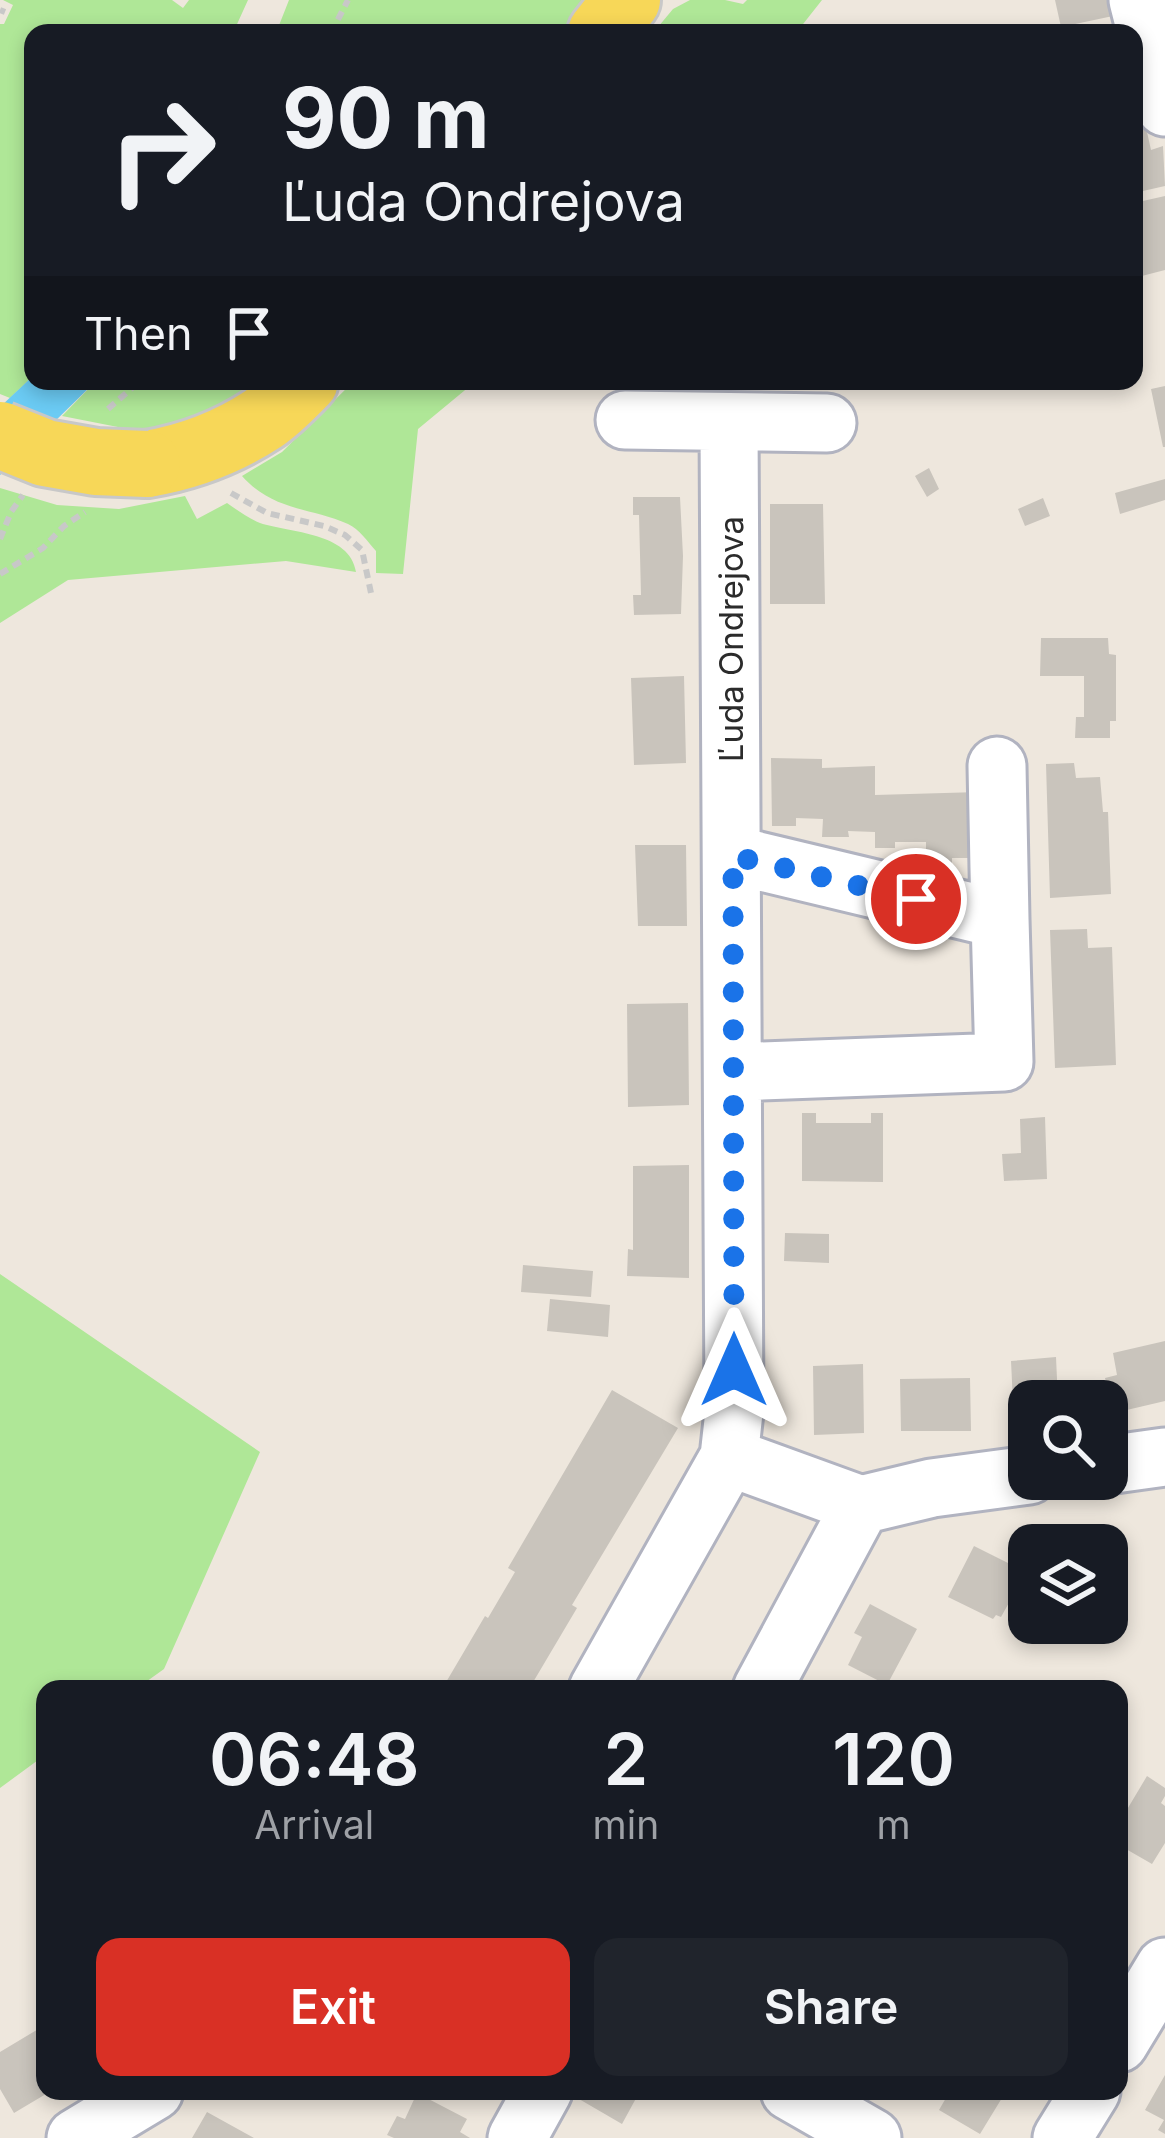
<!DOCTYPE html>
<html lang="en">
<head>
<meta charset="utf-8">
<style>
	body { margin:0; font-family:Inter,sans-serif; background:#20242c; color:#f1f3f6; height:100vh; display:flex; flex-direction:column; font-size:45px; white-space:nowrap }
	* { box-sizing:border-box; margin:0 }
	p { font-size:39px; color:#9ea1a6 }
	.icon { flex:none; width:66px; height:66px; fill:none; stroke:currentColor; stroke-width:2; stroke-linecap:round; stroke-linejoin:round }
	.map { position:relative; flex:1; overflow:hidden }
	.panel { position:absolute; left:36px; top:1680px; width:1092px; height:420px; display:flex; flex-direction:column; background:#171b24; border-radius:24px; box-shadow:0 6px 18px #0003 }
	.panel>* { flex:none }
	.hud { position:absolute; left:24px; top:24px; width:1119px; height:366px; border-radius:24px; box-shadow:0 6px 18px #0003; background:#171b24; color:#f1f3f6; overflow:hidden }
	.controls { position:absolute; left:1008px; top:1380px; display:grid; gap:24px }
	.controls a { display:grid; place-items:center; width:120px; height:120px; border-radius:24px; background:#171b24; box-shadow:0 6px 18px #0003; font-size:60px }
	.pin { position:absolute; display:grid; place-items:center; width:102px; height:102px; color:#fff; margin:-51px; border:6px solid #fff; border-radius:50%; box-shadow:0 3px 12px #0007 }
	.me { position:absolute; width:132px; margin:-66px; rotate:0deg; stroke-linejoin:round; filter:drop-shadow(0 0 9px #0008) }
	.turn { display:flex; align-items:center; gap:42px; height:252px; padding:0 60px; font-size:54px }
	.turn .icon { width:156px; height:156px; stroke-width:2.5 }
	.turn b { display:block; font-size:84px; line-height:102px }
	.then { display:flex; align-items:center; height:114px; padding:0 60px; background:#0003; gap:24px; font-size:45px }
	.eta { display:flex; justify-content:space-evenly; align-items:center; height:204px; text-align:center }
	.eta b { font-size:72px; font-weight:600; line-height:84px }
	.action { display:flex; gap:24px; margin-top:auto; padding:24px 60px }
	.action a { flex:1; height:138px; border-radius:24px; background:#d93025; color:#fff; font-size:48px; font-weight:600; line-height:138px; text-align:center }
	.action a+a { background:#20242c; color:#f1f3f6 }
	.map>svg:first-child { display:block }
	.green { fill:#afe797 }
	.water { fill:#6bcbf4 }
	.building { fill:#c9c4bc }
	.lines { fill:none; stroke-linecap:round; stroke-linejoin:round }
	.minor-casing { stroke:#b1b3c0; stroke-width:63 }
	.major-casing { stroke:#c8c8c8; stroke-width:72 }
	.path { stroke:#c8c8c8; stroke-width:6; stroke-dasharray:9 6; stroke-linecap:butt }
	.minor { stroke:#fff; stroke-width:57 }
	.major { stroke:#f7d758; stroke-width:66 }
	.major-bridge-casing { stroke:#c8c8c8; stroke-width:72; stroke-linecap:butt }
	.major-bridge { stroke:#f7d758; stroke-width:66 }
	.route { stroke:#1a73e8; stroke-width:21; stroke-dasharray:0 37.8 }
	.labels { text-anchor:middle; dominant-baseline:central; stroke-width:9; stroke-linejoin:round; paint-order:stroke }
	.street-label { font-size:33px; fill:#2b2b2b; stroke:#fff }
</style>
</head>
<body>
<div class="map">
<svg width="1165" height="2138" viewBox="0 0 1165 2138">
	<rect width="100%" height="100%" fill="#eee7dd"/>
	<path class="green" d="M3 0H172L183 8 189 0H248L233 33H33V376L10 398 0 394V24H4L13 5Z
		M289 0H586L560 33H276Z
		M690 0H725L743 4 747 0H822L796 33H653L673 9Z
		M96 381H271L258 392 168 430 128 429 62 416Z
		M354 381H476L418 429 403 574 376 573V551C368 542 359 529 348 524 309 507 273 511 242 476L282 452Z
		M0 488 57 505 119 509 185 496 197 519 227 503C237 510 248 518 260 523 290 533 350 532 356 572L286 561 68 580 0 623Z
		M0 1274 260 1452 164 1669 136 1689H45V1755L0 1788Z"/>
	<path class="water" d="M33 376V381H96L0 475V407Z"/>
	<path class="building" d="M1055 0H1110L1113 16 1061 27Z
		M1143 114 1151 150 1163 146 1165 186 1134 193V116Z
		M1165 196V270L1134 278V203Z
		M1165 386V447H1163L1151 389Z
		M929 468 939 489 927 497 915 476Z
		M1165 479V500L1120 514 1115 493Z
		M633 497H680L683 556 681 614 634 615 633 595H641L639 515H633Z
		M1043 498 1050 516 1025 526 1018 509Z
		M770 504H823L825 604H770Z
		M1041 638H1108L1109 654 1116 655V721H1110V738H1075L1076 717H1084V676H1040Z
		M684 676 686 763 634 765 631 678Z
		M771 758 822 759V768L875 766V795L979 792V858H952V864L926 863V842H895V848H875V832L848 831 849 837H822L823 819 796 818V826H772Z
		M1074 763 1076 778 1100 777 1103 812H1108L1111 894 1050 898 1046 764Z
		M635 845H686L687 926H638Z
		M1087 929 1088 948 1112 947 1116 1065 1055 1068 1050 930Z
		M688 1003 689 1105 628 1107 627 1004Z
		M802 1113H816V1123H871V1113H883V1182L802 1181Z
		M1045 1117 1047 1179 1004 1181 1002 1154 1021 1153 1020 1119Z
		M689 1165V1278L627 1276 628 1249 633 1250V1166Z
		M785 1233 829 1234V1263L784 1261Z
		M523 1265 593 1271 591 1297 521 1292Z
		M550 1299 610 1305 608 1337 547 1331Z
		M1165 1341V1401L1114 1413 1105 1378 1117 1375 1113 1353Z
		M1056 1357 1058 1401H1029V1423H1014L1011 1361Z
		M863 1364 864 1433 814 1435 813 1366Z
		M970 1378 971 1431H901L900 1379Z
		M612 1390 678 1428 572 1605 577 1608 529 1689H442L485 1616 488 1618 515 1572 508 1568Z
		M974 1546 1026 1572 1001 1617 996 1615 993 1619 948 1597Z
		M870 1604 917 1629 887 1685 848 1665 862 1637 854 1633Z
		M1147 1776 1165 1788V1796L1161 1803 1165 1806V1843L1152 1864 1119 1845V1823Z
		M45 2025V2091H51L14 2113 0 2089V2052Z
		M1165 2075V2134L1158 2130 1164 2120 1145 2110Z
		M584 2091H640L622 2124 579 2099Z
		M950 2091H1001L1005 2093 980 2134 939 2110Z
		M417 2093 467 2119 460 2132 470 2138H394L387 2135 397 2116 405 2119Z
		M207 2112 254 2138H192Z"/>
	<g class="lines">
		<g class="minor-casing">
			<path id="minor" d="M1138 0 1165 107
				M625 420 827 423
				M997 766 1000 919
				M733 855 1000 919 1004 1062 734 1072
				M729 1457 861 1505 932 1488 1029 1475
				M1107 1465 1165 1457
				M598 1689 729 1457 734 1412 729 422
				M762 1689 861 1505
				M1119 2043 1165 1967
				M790 2091 872 2138
				M76 2138 154 2091
				M517 2138 543 2091
				M1062 2138 1091 2091"/>
		</g>
		<g class="major-casing">
			<path id="major" d="M601 33 627 0
				M147 464C188 457 228 442 263 419 278 409 292 394 305 381"/>
		</g>
		<path class="path" d="M0 10 5 12
			M331 33 348 0
			M108 409 140 381
			M231 493 267 513 324 526 345 535 362 550 371 593
			M0 539 11 512 23 495
			M0 574 43 548 64 526 85 512"/>
		<use href="#minor" class="minor"/>
		<use href="#major" class="major"/>
		<g class="major-bridge-casing">
			<path id="major-bridge" d="M0 435 45 453 96 462 147 464"/>
		</g>
		<use href="#major-bridge" class="major-bridge"/>
	</g>
	<g class="lines">
		<path class="route" d="M734 1370 733 856 916 899"/>
	</g>
	<g class="labels">
		<g class="street-label">
			<text transform="translate(731 639) rotate(-90)">Ľuda Ondrejova</text>
		</g>
	</g>
</svg>
<div class="controls">
<a><svg class="icon" aria-label="search" viewBox="0 0 24 24"><circle cx="10" cy="10" r="6"/><path d="M15 15l6 6"/></svg></a>
<a><svg class="icon" aria-label="layers" viewBox="0 0 24 24"><path d="M12 4l9 5-9 5-9-5zM3 14l9 5 9-5"/></svg></a>
</div>
<div class="pin" style="left:916px;top:899px;background:#d93025"><svg class="icon" aria-label="arrive" viewBox="0 0 24 24"><path d="M6 21V4h12l-3 4 3 4H6"/></svg></div>
<svg class="me" style="left:734px;top:1370px" viewBox="-20 -20 40 40"><path d="M0-17L14 15 0 8-14 15z" fill="#1a73e8" stroke="#fff" stroke-width="4"/></svg>
<div class="hud">
<div class="turn"><svg class="icon" aria-label="right" viewBox="0 0 24 24"><path d="M7 20v-9h11M14 6l5 5-5 5"/></svg><div><b>90 m</b>Ľuda Ondrejova</div></div>
<div class="then">Then<svg class="icon" aria-label="arrive" viewBox="0 0 24 24"><path d="M6 21V4h12l-3 4 3 4H6"/></svg></div>
</div>
<section class="panel">
<div class="eta">
<div><b>06:48</b><p>Arrival</p></div>
<div><b>2</b><p>min</p></div>
<div><b>120</b><p>m</p></div>
</div>
<div class="action"><a>Exit</a><a>Share</a></div>
</section>
</div>
</body>
</html>
